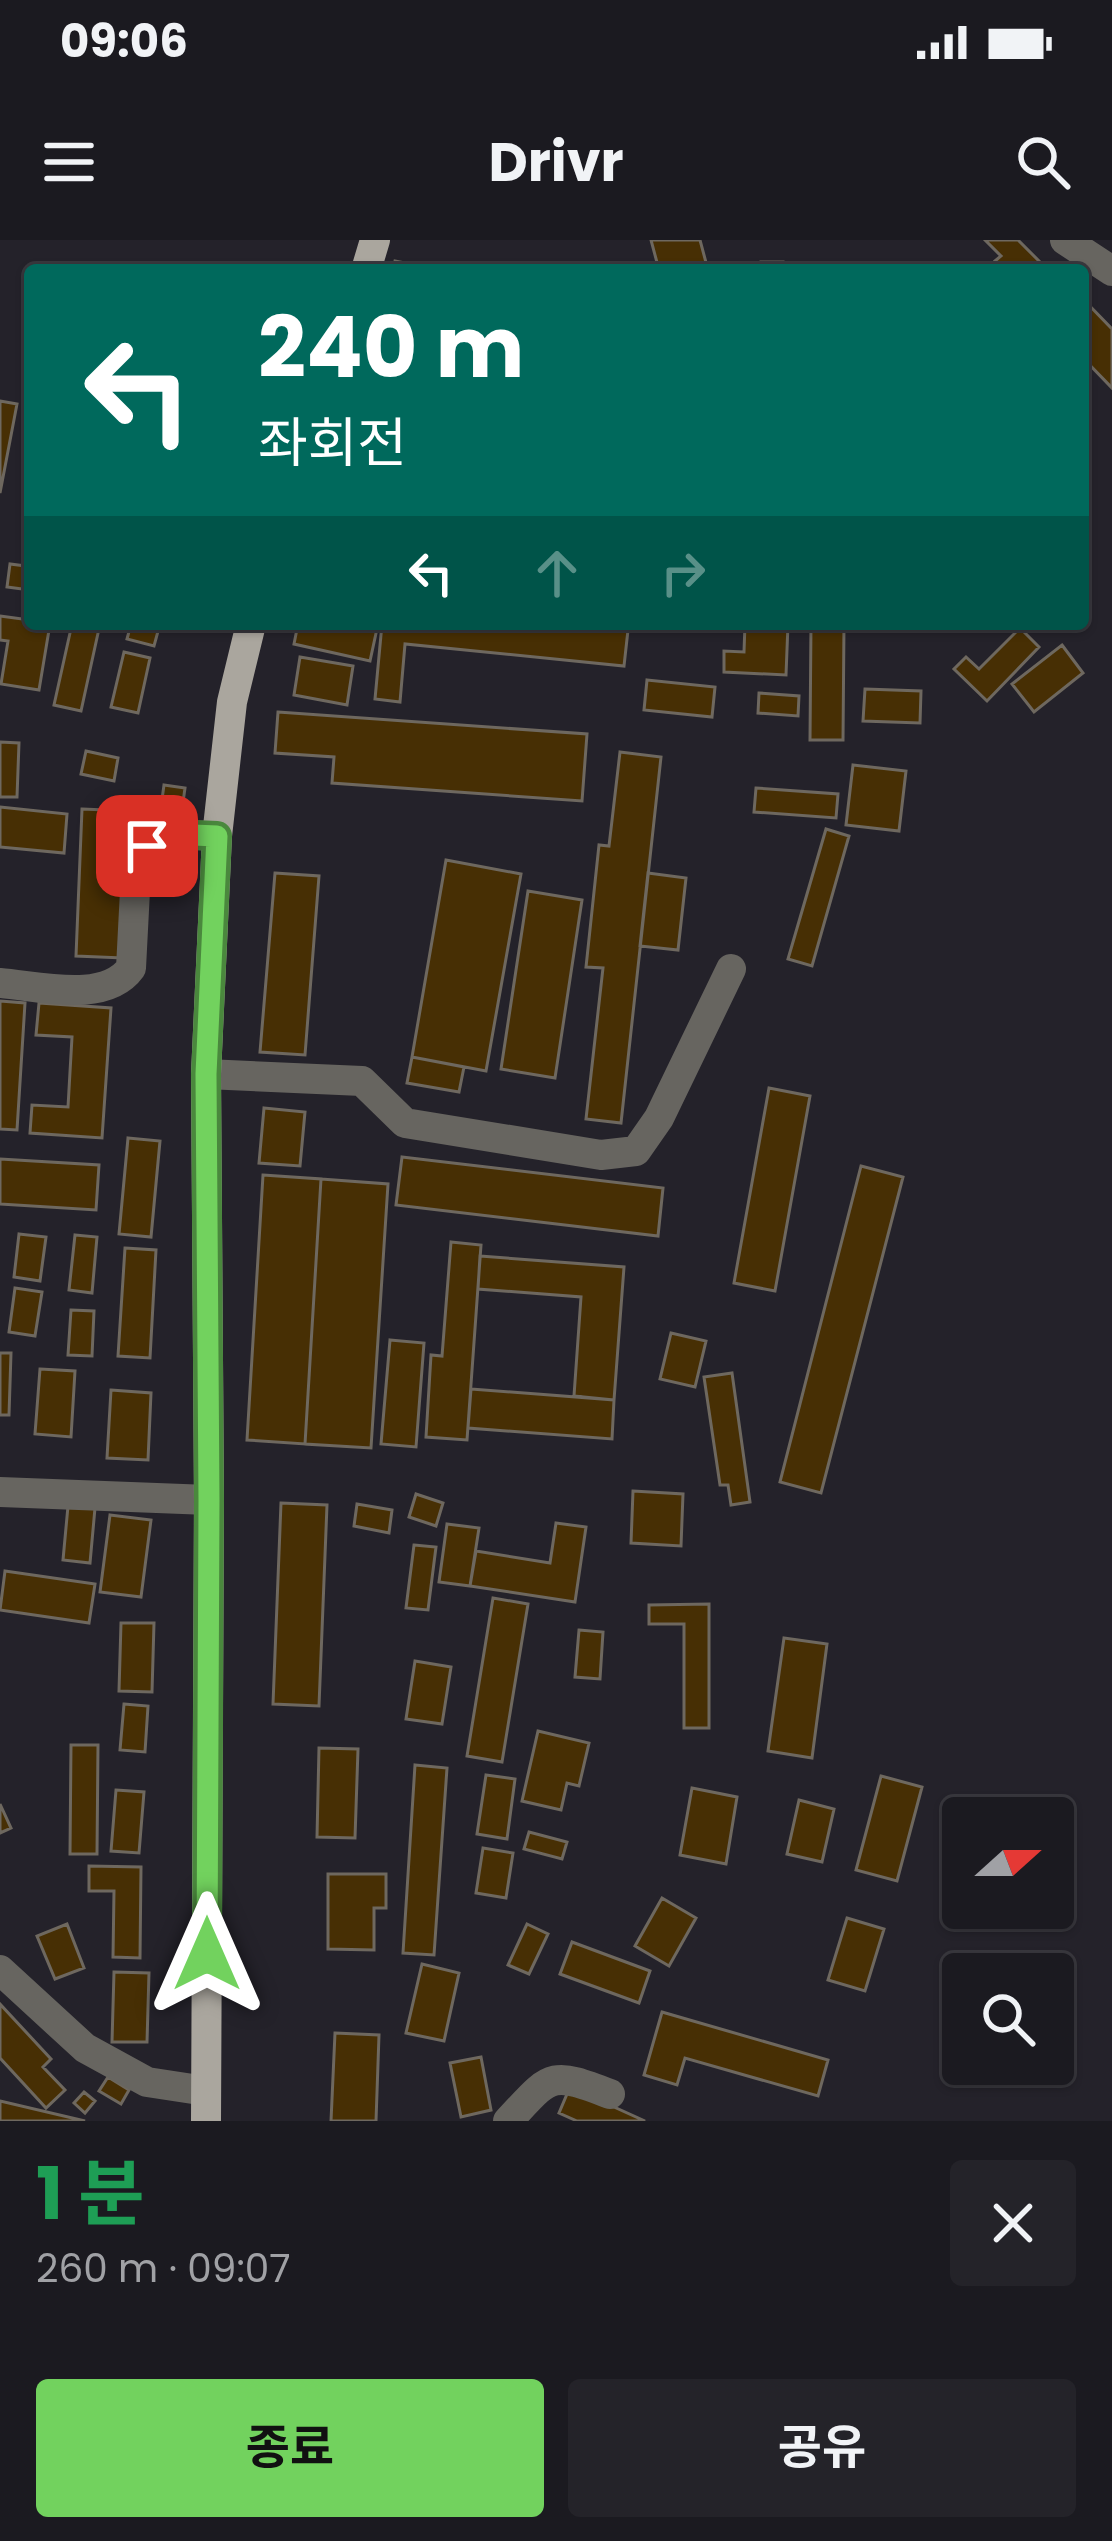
<!DOCTYPE html>
<html lang="ko">
<head>
<meta charset="utf-8">
<style>
	body { margin:0; font-family:Poppins,"Noto Sans KR",sans-serif; background:#242329; color:#f1f3f6; height:100vh; display:flex; flex-direction:column; font-size:45px; white-space:nowrap }
	* { box-sizing:border-box; margin:0 }
	p { font-size:39px; color:#a0a1a5 }
	.icon { flex:none; width:66px; height:66px; fill:none; stroke:currentColor; stroke-width:2; stroke-linecap:round; stroke-linejoin:round }
	.map { position:relative; height:1881px; overflow:hidden }
	.panel { display:flex; flex-direction:column; background:#1b1a20; flex:1 }
	.panel>* { flex:none }
	.top-card { position:absolute; left:24px; top:24px; width:1065px; height:366px; border-radius:12px; box-shadow:0 3px 9px #0004,0 0 0 3px #39383e; background:#00695c; color:#fff; overflow:hidden }
	.needle { width:78px; rotate:69deg }
	.tools { position:absolute; left:942px; top:1557px; display:grid; gap:24px }
	.tools a { display:grid; place-items:center; width:132px; height:132px; border-radius:12px; background:#1b1a20; box-shadow:0 3px 9px #0004,0 0 0 3px #39383e; font-size:60px }
	.pin { position:absolute; display:grid; place-items:center; width:102px; height:102px; color:#fff; margin:-51px; border-radius:24px; box-shadow:0 6px 18px #0006 }
	.me { position:absolute; width:132px; margin:-66px; rotate:0deg; stroke-linejoin:round; filter:drop-shadow(0 0 9px #0008) }
	.turn { display:flex; align-items:center; gap:42px; height:252px; padding:0 36px; font-size:54px }
	.turn .icon { width:156px; height:156px; stroke-width:2.5 }
	.turn b { display:block; font-size:84px; line-height:102px }
	.lanes { display:flex; align-items:center; height:114px; padding:0 36px; background:#0003; justify-content:center; gap:60px; direction:ltr }
	.lanes .off { opacity:.35 }
	.round { display:grid; place-items:center; flex:none; width:126px; height:126px; border-radius:12px; background:#242329 }
	.head { display:flex; align-items:center; justify-content:space-between; height:204px; padding:0 36px }
	h1 { font-size:72px; font-weight:700; line-height:90px; color:#1e9e55 }
	.button { display:flex; gap:24px; margin-top:auto; padding:24px 36px }
	.button a { flex:1; height:138px; border-radius:12px; background:#72d25e; color:#111; font-size:48px; font-weight:700; line-height:138px; text-align:center }
	.button a+a { background:#242329; color:#f1f3f6 }
	.status { display:flex; justify-content:space-between; align-items:center; height:84px; padding:0 60px; background:#1b1a20; direction:ltr }
	.status svg { height:33px; fill:currentColor }
	header { display:flex; justify-content:space-between; align-items:center; height:156px; padding:0 36px; background:#1b1a20; font-size:54px; font-weight:700 }
	.map>svg:first-child { display:block }
	.building { fill:#472f04; stroke:#6e685f; stroke-width:3 }
	.lines { fill:none; stroke-linecap:round; stroke-linejoin:round }
	.minor { stroke:#676560; stroke-width:30 }
	.major { stroke:#aaa69e; stroke-width:30 }
	.route-casing { stroke:#4a883d; stroke-width:30 }
	.route { stroke:#72d25e; stroke-width:21 }
</style>
</head>
<body>
<div class="status"><b>09:06</b><svg viewBox="0 0 49 12"><path d="M0 12V9h3v3zM5 12V6h3v6zM10 12V3h3v9zM15 12V0h3v12zM26 1h20v11H26zM47 4h2v5h-2z"/></svg></div>
<header><svg class="icon" aria-label="menu" viewBox="0 0 24 24"><path d="M4 6h16M4 12h16M4 18h16"/></svg>Drivr<svg class="icon" aria-label="search" viewBox="0 0 24 24"><circle cx="10" cy="10" r="6"/><path d="M15 15l6 6"/></svg></header>
<div class="map">
<svg width="1112" height="1881" viewBox="0 0 1112 1881">
	<rect width="100%" height="100%" fill="#24222a"/>
	<path class="building" d="M651 0H700L708 30H659Z
		M985 0H1018L1048 30H1003L995 21 1001 16Z
		M395 21 439 30H393Z
		M761 22H783V30H761Z
		M1084 60 1112 89V148L1083 118Z
		M0 161 17 164 0 253Z
		M30 290V350L7 347 10 324 26 326Z
		M0 376 30 380V384H50L39 450 1 444 8 401 0 400Z
		M72 384H100L81 471 54 465Z
		M131 384H160L154 406 127 399Z
		M298 384H378L370 421 294 404Z
		M382 384H572L628 390 624 426 405 404 400 462 375 459Z
		M745 384H788L786 435 724 432V411L744 412Z
		M811 384H844L843 500H810Z
		M1020 388 1039 407 987 461 954 429 966 417 979 429Z
		M1062 405 1083 433 1034 472 1012 444Z
		M124 412 150 418 138 473 111 467Z
		M300 417 353 426 347 465 294 455Z
		M647 440 715 447 712 477 644 470Z
		M865 449 921 451 920 483 863 481Z
		M759 453 799 456 798 476 758 473Z
		M278 472 587 494 582 561 332 543 334 517 275 513Z
		M0 502 19 503 17 557H0Z
		M86 511 118 518 114 541 81 534Z
		M620 512 661 517 621 883 586 879 603 728 586 727 599 605 609 606Z
		M853 525 906 531 899 591 846 585Z
		M164 545 185 548 180 584 159 581Z
		M756 548 838 554 836 578 754 572Z
		M0 567 67 574 64 613 0 607Z
		M82 569 129 571 123 718 76 716Z
		M826 589 849 596 812 726 788 719Z
		M446 620 521 634 486 831 412 817Z
		M275 633 319 636 305 815 260 812Z
		M648 633 686 638 678 710 640 706Z
		M528 651 582 660 555 838 501 829Z
		M0 761 25 763 17 890 0 889Z
		M39 763 111 768 102 898 30 893 32 865 68 867 72 797 36 795Z
		M412 817 464 827 459 852 407 843Z
		M769 848 810 856 775 1051 734 1043Z
		M264 868 305 872 300 926 259 923Z
		M128 898 160 901 151 997 119 994Z
		M402 917 663 948 658 996 396 965Z
		M0 919 99 925 96 970 0 964Z
		M861 926 903 937 821 1253 780 1242Z
		M263 935 321 939 305 1204 247 1200Z
		M321 939 388 944 371 1208 305 1204Z
		M19 994 46 997 40 1041 14 1037Z
		M75 995 97 997 92 1053 69 1050Z
		M451 1002 481 1005 467 1200 426 1197 431 1115 442 1116Z
		M125 1008 156 1010 150 1118 118 1116Z
		M480 1016 624 1027 614 1160 574 1156 581 1057 478 1049Z
		M15 1048 42 1052 35 1096 9 1092Z
		M71 1070 94 1071 92 1116 68 1115Z
		M671 1093 706 1101 695 1147 660 1139Z
		M390 1100 424 1103 416 1207 381 1204Z
		M0 1113H11L9 1175H0Z
		M40 1129 75 1131 71 1197 35 1194Z
		M732 1133 750 1262 731 1265 728 1245H720L704 1137Z
		M471 1149 614 1160 612 1199 468 1188Z
		M111 1150 151 1153 148 1220 107 1218Z
		M633 1251 683 1254 681 1306 631 1303Z
		M416 1254 443 1263 436 1286 409 1277Z
		M281 1263 327 1265 319 1466 273 1464Z
		M357 1264 392 1270 389 1293 354 1286Z
		M68 1266 95 1268 90 1323 63 1320Z
		M110 1275 151 1280 141 1357 100 1352Z
		M556 1283 586 1287 575 1362 470 1346 476 1311 550 1323Z
		M447 1284 479 1288 470 1346 439 1342Z
		M414 1305 436 1307 428 1370 406 1368Z
		M5 1331 95 1344 89 1383 0 1370Z
		M493 1358 528 1364 502 1522 467 1516Z
		M709 1364V1488H684V1384H649V1365Z
		M121 1383H154L152 1452 119 1451Z
		M579 1390 603 1392 600 1439 575 1437Z
		M784 1398 827 1404 812 1518 768 1511Z
		M415 1421 451 1427 442 1484 406 1479Z
		M124 1464 148 1466 145 1512 120 1510Z
		M538 1491 589 1503 579 1546 567 1543 561 1570 522 1561Z
		M71 1505H98L97 1614H70Z
		M319 1508 358 1509 355 1598 317 1597Z
		M415 1525 447 1528 434 1715 403 1713Z
		M486 1535 515 1539 507 1599 477 1594Z
		M881 1536 922 1547 897 1641 856 1630Z
		M692 1548 737 1557 726 1624 680 1615Z
		M116 1550 144 1552 139 1613 111 1611Z
		M799 1560 834 1569 822 1622 787 1614Z
		M0 1564 11 1588 0 1593Z
		M529 1592 567 1602 562 1619 524 1609Z
		M483 1608 513 1613 506 1658 476 1653Z
		M89 1626 141 1627 140 1718 113 1717 114 1651H89Z
		M328 1634H386V1668H374V1710L328 1709Z
		M662 1658 696 1678 669 1726 635 1706Z
		M847 1678 884 1689 865 1751 828 1740Z
		M67 1684 84 1728 55 1739 37 1696Z
		M527 1684 548 1694 529 1734 508 1725Z
		M572 1702 650 1731 639 1763 560 1734Z
		M422 1724 459 1733 444 1801 406 1793Z
		M114 1732 149 1733 147 1802H112Z
		M0 1764 51 1819 43 1827 65 1850 46 1868 0 1818Z
		M662 1772 828 1820 818 1856 685 1818 677 1845 644 1835Z
		M335 1793 379 1795 376 1881H331Z
		M481 1817 491 1870 461 1877 450 1823Z
		M108 1837 129 1850 121 1864 99 1851Z
		M570 1847 645 1881H577L559 1873Z
		M84 1852 95 1861 85 1873 74 1863Z
		M0 1861 85 1881H0Z"/>
	<g class="lines">
		<path class="minor" d="M1065 0 1112 31
			M0 743C39 746 105 764 131 728L136 631 147 606 169 594 217 596
			M206 834 362 841 405 883 601 915 636 911 659 878 731 729
			M0 1252 209 1260
			M0 1730 85 1808 147 1842 206 1851
			M508 1881C551 1835 549 1830 610 1854"/>
		<path class="major" d="M366 30 375 0
			M206 1881 209 1260 206 834 217 596 232 462 251 384"/>
	</g>
	<g class="lines">
		<g class="route-casing">
			<path id="route" d="M147 606 169 594 217 596 206 834 209 1260 207 1714"/>
		</g>
		<use href="#route" class="route"/>
	</g>
</svg>
<div class="tools">
<a><svg class="needle" viewBox="-14 -14 28 28"><path d="M0-13l5 13h-10z" fill="#e53935"/><path d="M0 13l5-13h-10z" fill="#a0a1a5"/></svg></a>
<a><svg class="icon" aria-label="search" viewBox="0 0 24 24"><circle cx="10" cy="10" r="6"/><path d="M15 15l6 6"/></svg></a>
</div>
<div class="pin" style="left:147px;top:606px;background:#d93025"><svg class="icon" aria-label="arrive" viewBox="0 0 24 24"><path d="M6 21V4h12l-3 4 3 4H6"/></svg></div>
<svg class="me" style="left:207px;top:1714px" viewBox="-20 -20 40 40"><path d="M0-17L14 15 0 8-14 15z" fill="#72d25e" stroke="#fff" stroke-width="4"/></svg>
<div class="top-card">
<div class="turn"><svg class="icon" aria-label="left" viewBox="0 0 24 24"><path d="M17 20v-9H6M10 6l-5 5 5 5"/></svg><div><b>240 m</b>좌회전</div></div>
<div class="lanes"><svg class="icon" aria-label="left" viewBox="0 0 24 24"><path d="M17 20v-9H6M10 6l-5 5 5 5"/></svg><svg class="icon off" aria-label="ahead" viewBox="0 0 24 24"><path d="M12 20V5M6 11l6-6 6 6"/></svg><svg class="icon off" aria-label="right" viewBox="0 0 24 24"><path d="M7 20v-9h11M14 6l5 5-5 5"/></svg></div>
</div>
</div>
<section class="panel">
<div class="head"><div><h1>1 분</h1><p>260 m · 09:07</p></div><a class="round"><svg class="icon" aria-label="close" viewBox="0 0 24 24"><path d="M6 6l12 12M18 6L6 18"/></svg></a></div>
<div class="button"><a>종료</a><a>공유</a></div>
</section>
</body>
</html>
